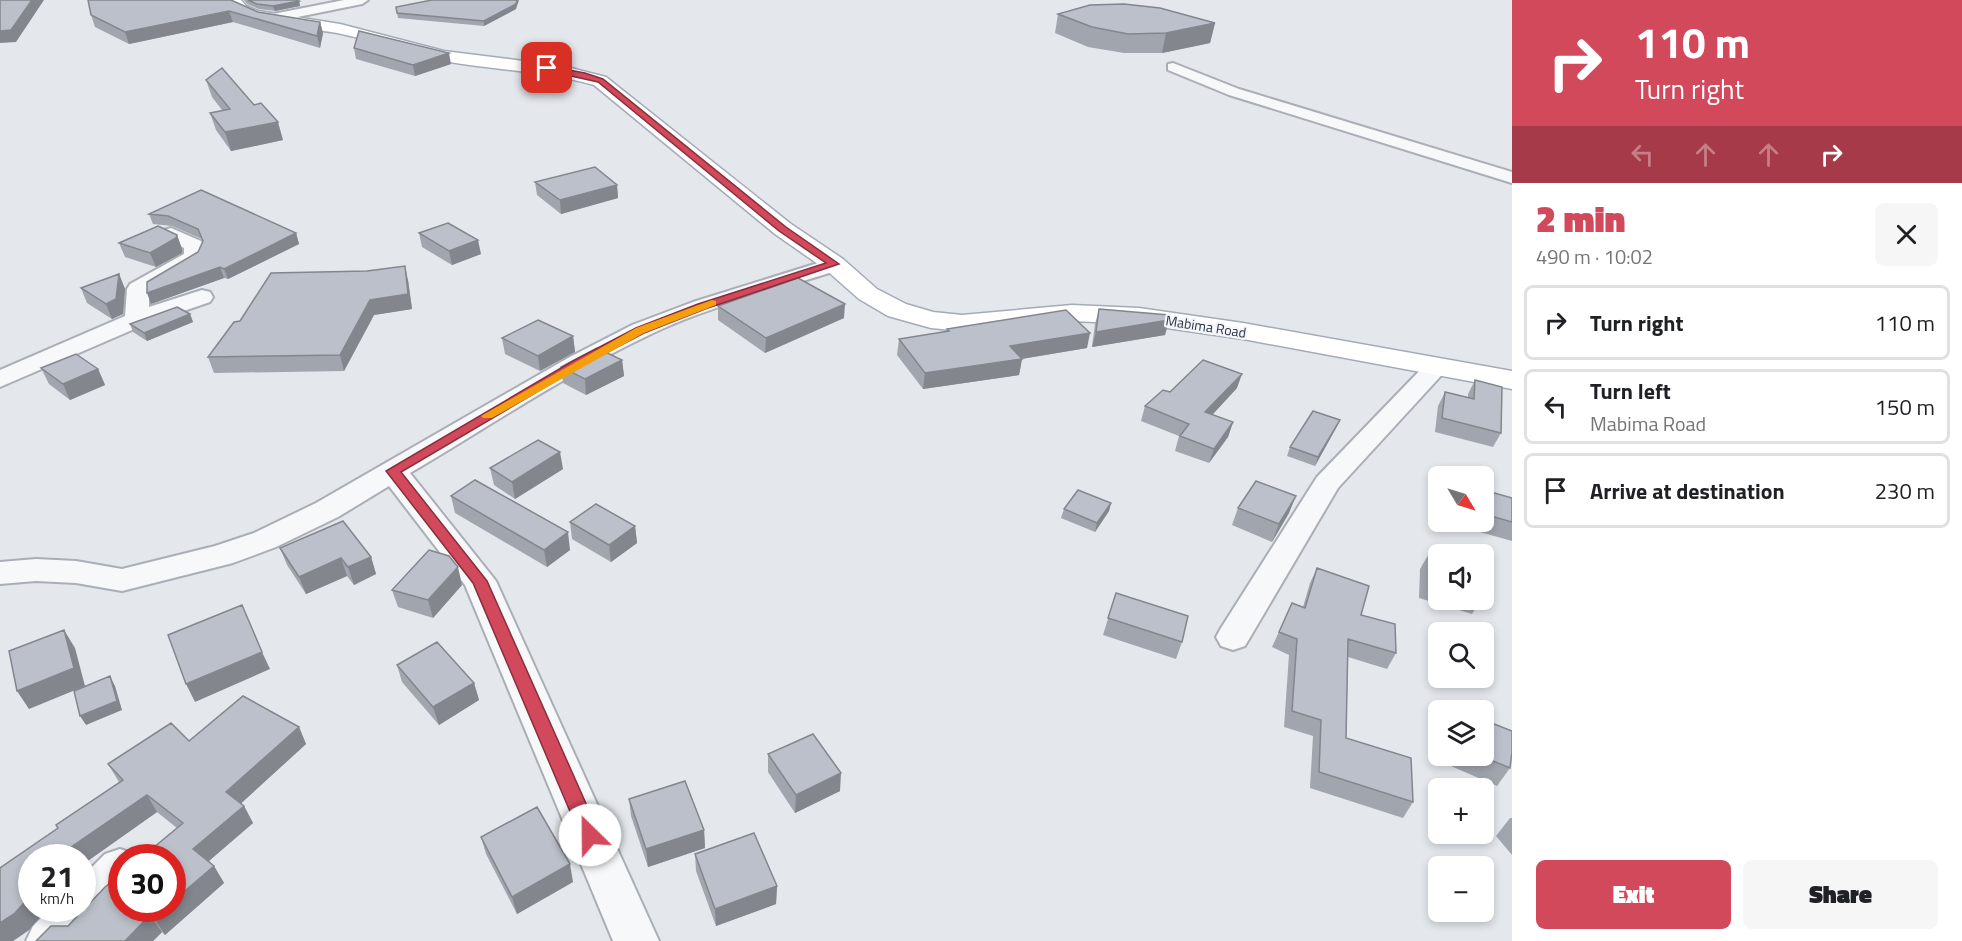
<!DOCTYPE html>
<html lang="en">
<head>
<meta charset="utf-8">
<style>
	body { margin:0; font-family:"Titillium Web",sans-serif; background:#f6f6f6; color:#202124; height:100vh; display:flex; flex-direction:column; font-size:22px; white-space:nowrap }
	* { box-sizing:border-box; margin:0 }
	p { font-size:20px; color:#757577 }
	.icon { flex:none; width:33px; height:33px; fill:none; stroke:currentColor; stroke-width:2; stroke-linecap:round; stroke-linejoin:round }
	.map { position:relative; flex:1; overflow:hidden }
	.side { display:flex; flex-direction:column; background:#fff; width:450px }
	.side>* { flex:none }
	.guide { background:#d1495b; color:#fff; overflow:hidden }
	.needle { width:39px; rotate:128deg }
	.controls { position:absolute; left:1428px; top:466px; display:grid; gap:12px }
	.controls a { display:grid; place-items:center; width:66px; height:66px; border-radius:9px; background:#fff; box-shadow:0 3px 9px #0003; font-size:30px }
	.speed { position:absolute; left:18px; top:844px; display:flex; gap:12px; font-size:30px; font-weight:700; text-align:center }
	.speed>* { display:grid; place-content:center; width:78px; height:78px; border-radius:50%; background:#fff; box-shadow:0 3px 9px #0003; line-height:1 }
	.speed small { font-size:15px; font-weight:400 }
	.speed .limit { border:9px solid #d22; background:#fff; color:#111 }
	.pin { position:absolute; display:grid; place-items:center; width:51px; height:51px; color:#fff; margin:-26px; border-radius:12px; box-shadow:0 3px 9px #0006 }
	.me { position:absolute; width:66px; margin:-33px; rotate:337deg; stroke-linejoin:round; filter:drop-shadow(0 0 4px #0008) }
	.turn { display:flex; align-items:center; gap:21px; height:126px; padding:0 24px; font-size:27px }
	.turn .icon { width:78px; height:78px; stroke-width:2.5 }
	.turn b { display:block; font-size:42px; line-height:51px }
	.lanes { display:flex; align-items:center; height:57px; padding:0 24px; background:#0003; justify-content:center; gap:30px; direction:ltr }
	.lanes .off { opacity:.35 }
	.round { display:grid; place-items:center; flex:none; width:63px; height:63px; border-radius:9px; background:#f6f6f6 }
	.overview { display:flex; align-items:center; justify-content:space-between; height:102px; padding:0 24px }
	h1 { font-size:36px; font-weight:800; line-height:45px; color:#d1495b }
	.cta { display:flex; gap:12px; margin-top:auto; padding:12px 24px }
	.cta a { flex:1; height:69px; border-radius:9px; background:#d1495b; color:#fff; font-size:24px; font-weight:800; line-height:69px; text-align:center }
	.cta a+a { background:#f6f6f6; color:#202124 }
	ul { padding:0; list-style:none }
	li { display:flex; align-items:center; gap:18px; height:75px; margin:0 12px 9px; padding:0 12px; border:3px solid #e0e0e0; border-radius:9px }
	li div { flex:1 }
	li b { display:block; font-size:22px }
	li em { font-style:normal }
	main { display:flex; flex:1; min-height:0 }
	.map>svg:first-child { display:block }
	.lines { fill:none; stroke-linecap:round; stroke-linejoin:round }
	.minor-casing { stroke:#a9aeb7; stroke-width:4 }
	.primary-casing { stroke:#a3abb8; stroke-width:3 }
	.minor { fill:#f7f8fa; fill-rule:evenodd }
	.primary { fill:#fff; fill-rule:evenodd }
	.wall { fill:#a1a5ae }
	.shaded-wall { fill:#83868d }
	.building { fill:#bbc0ca; stroke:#83868d; stroke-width:1.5 }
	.route { fill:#d1495b; stroke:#882f3b; stroke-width:1.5 }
	.slow { fill:#f59e0b }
	.labels { text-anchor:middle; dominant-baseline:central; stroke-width:4.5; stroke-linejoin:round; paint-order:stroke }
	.far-street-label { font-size:14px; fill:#2b3445; stroke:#f4f6f9 }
</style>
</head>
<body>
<main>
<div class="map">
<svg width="1512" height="941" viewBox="0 0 1512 941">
	<rect width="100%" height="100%" fill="#e4e7ec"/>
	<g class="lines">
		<g class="minor-casing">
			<path id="minor" d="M344 0H368L362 4 273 22 267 18 273 14Z
				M1173 63 1239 89 1512 172V183L1229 95 1168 70V64Z
				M171 228 201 241C206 247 206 255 201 261L149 292V307L202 290 210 292 213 297 210 302 146 324 0 387V370L125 316 127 289 130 284 184 254V248L164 238 161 234 164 230Z
				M834 258 842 259 845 264 842 269C777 290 708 306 647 336 565 375 488 427 410 473L496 581 659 941H613L465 585 389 486 338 517 276 547 233 563 122 591 76 583 36 581 0 584V562L36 559 76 561 122 569 215 546 254 533 316 503 568 358 632 325 693 302Z
				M1437 360 1446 362 1449 367 1338 488 1245 646 1233 650 1221 646 1216 637 1221 628 1317 477 1428 362Z
				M120 849 135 854 137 858H122V896L80 941H26L33 926 50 909H82V877L105 854Z"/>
		</g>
		<g class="primary-casing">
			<path id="primary" d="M226 0H241L246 6 258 11 340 24 444 51 563 66 606 77 791 224 843 259 877 289 906 304 933 312 962 315 1072 305 1139 308 1243 323 1512 371V389L1243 339 1139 324 1072 321 962 331 931 328 888 316 859 299 825 269 775 234 594 85C545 71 494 70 444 61 408 54 373 40 337 33 305 27 246 28 226 0Z"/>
		</g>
		<use href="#minor" class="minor"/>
		<use href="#primary" class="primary"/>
	</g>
	<path class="wall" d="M88 0 258 12 320 22 323 33 320 48 233 22 129 44 95 27 91 15Z
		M244 0H296L299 1 300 6 275 11 259 9 247 4Z
		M516 9 484 26 398 18 397 13Z
		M1058 14 1215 23 1210 43 1162 53H1124L1088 47 1055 33Z
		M354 48 451 64 415 76 356 59Z
		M206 80 283 140 231 151 216 130 210 113 222 110 212 97Z
		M535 182 617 185 618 198 561 214 537 195Z
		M149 214 296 233 299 244 228 279 224 278 151 304 198 252 203 242 202 239 172 226 153 224Z
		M419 233 481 254 452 265 422 247Z
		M177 235 182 249V253L156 267 125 257 119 243Z
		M119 274 125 289 123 314 112 319 87 303 81 288Z
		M408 280 412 309 374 315 344 371 214 373 208 357Z
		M718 306 844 318 765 353 718 320Z
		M1099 309 1169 320 1165 335 1092 347 1095 324Z
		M190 314 193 322 147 341 133 332 130 324Z
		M947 329 1087 348 1022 359 1019 375 923 389 897 355 899 339 947 332Z
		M573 336 575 352 540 371 505 354 502 338Z
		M622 360 624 376 586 395 563 383 561 367Z
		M41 368 98 369 105 385 70 400 49 384Z
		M1475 380 1501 433 1493 447 1435 432 1438 406 1445 392 1468 398V394Z
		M1237 388 1212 415 1233 422 1228 437 1209 463 1175 451 1179 436 1141 421 1145 406 1170 392Z
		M1340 420 1336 428 1315 466 1287 456 1290 447Z
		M490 468 563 469 515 499 494 485Z
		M1484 490 1512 498V541L1462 527V522H1484Z
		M451 496 570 550 547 567 455 513Z
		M1111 503 1109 511 1095 532 1061 518 1064 509Z
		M1238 508 1289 513 1272 542 1232 525Z
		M570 522 635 526 637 543 611 562 572 539Z
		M280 548 371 557 376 574 354 585 347 576 306 594 287 565Z
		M1430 552 1438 555V600H1481L1472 614 1419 598 1420 569Z
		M1317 568 1396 653 1387 669 1348 657 1346 738 1413 802 1403 818 1310 788 1313 736 1284 727 1289 655 1272 647 1292 603 1303 607 1310 583Z
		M462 585 433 618 398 607 392 590Z
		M1116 593 1182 642 1176 659 1103 635Z
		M397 665 474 683 479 700 439 725 402 682Z
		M243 696 299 727 306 744 241 803 244 806 253 823 209 861 214 866 224 883 165 935 162 932 153 941H36L51 926H68L105 887 122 874V909H172V858H141L177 828 157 812 82 865V858H32V909H47L29 930 13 941H0V868L58 829 56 825 119 782 108 764 171 723 189 741Z
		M768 754 840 791 795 813 768 772Z
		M1445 756H1484L1510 768 1497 786 1444 763Z
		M629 799 704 830 705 848 648 867 631 816Z
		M1510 818H1512V855L1496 836Z
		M481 837 573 882 517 914 486 854Z
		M695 854 777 886 776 904 716 926 696 871Z"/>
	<path class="shaded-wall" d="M32 0H44L16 42 0 43V31Z
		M517 0H519L516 9 484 26V21Z
		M299 1 300 6 275 11 273 6Z
		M229 11 233 22 129 44 125 32Z
		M320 22 323 33 320 48 317 36Z
		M1215 23 1210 43 1162 53 1166 33Z
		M449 53 451 64 415 76 413 65Z
		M278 122 283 140 231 151 225 132Z
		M617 185 618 198 561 214 560 200Z
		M296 233 299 244 228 279 224 269Z
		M177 235 182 249V253L156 267 150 253Z
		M478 240 481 254 452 265 449 251Z
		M405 266 408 280 412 309 374 315 344 371 340 355 370 300Z
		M220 267 224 278 151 304 147 293Z
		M119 274 125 289 123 314 112 319 106 304Z
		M845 304 844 318 765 353 766 338Z
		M190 314 193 322 147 341 144 333Z
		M1169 320 1165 335 1092 347 1096 332Z
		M1090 333 1087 348 1009 361 1022 359 1019 375 923 389 925 373 1010 346Z
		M573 336 575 352 540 371 538 356Z
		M622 360 624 376 586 395 585 379Z
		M98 369 105 385 70 400 63 384Z
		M1242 374 1237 388 1201 427 1205 412Z
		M1340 420 1336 428 1315 466 1318 457Z
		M1233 422 1228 437 1209 463 1214 449Z
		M560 452 563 469 515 499 512 482Z
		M1296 496 1289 513 1272 542 1279 524Z
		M1111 503 1109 511 1095 532 1097 523Z
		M635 526 637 543 611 562 609 545Z
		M568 532 570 550 547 567 544 550Z
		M371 557 376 574 354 585 348 567Z
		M341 558 347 576 306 594 299 577Z
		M458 567 462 585 433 618 428 600Z
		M64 630 75 648 85 686 29 709 17 691Z
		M262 652 270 669 195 702 186 684Z
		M110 676 115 686 122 710 86 725 80 716Z
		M474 683 479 700 439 725 433 707Z
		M299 727 306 744 235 809 226 792Z
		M841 773 840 791 795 813 796 795Z
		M147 795 157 812 82 865V858H68L64 852Z
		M244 806 253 823 203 866 193 849Z
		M704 830 705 848 648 867 646 849Z
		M570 864 573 882 517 914 512 897Z
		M214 866 224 883 165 935 154 918 164 909H172V902Z
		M777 886 776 904 716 926 715 909Z
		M32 894V909H47L29 930 13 941H0V923Z
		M150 915 162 932 153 941H125Z"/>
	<path class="building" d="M0 0H32L11 30 0 31Z
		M88 0H231L258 12 320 22 317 36 229 11 125 32 91 15Z
		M248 0H296L299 1 273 6 257 4Z
		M432 0H517L516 4 484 21 397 13 396 7Z
		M1124 4 1160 8 1215 23 1166 33 1128 34 1092 27 1058 14 1090 5Z
		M359 31 449 53 413 65 354 48Z
		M222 68 254 105 261 103 278 122 225 132 210 113 230 109 206 80Z
		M595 167 617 185 560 200 535 182Z
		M201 190 296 233 224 269 220 267 147 293V282L198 252 203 241 198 229 168 216 149 214Z
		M448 223 478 240 449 251 419 233Z
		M158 226 177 235 176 238 150 253 119 243Z
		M405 266 408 294 370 300 340 355 208 357 234 322 240 321 271 273 367 271Z
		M119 274 116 299 106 304 81 288Z
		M798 278 845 304 766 338 718 306Z
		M177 307 190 314 144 333 130 324Z
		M1099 309 1169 315V320L1096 332Z
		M1066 310 1090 333 1010 346 1022 359 925 373 899 339 949 331 947 329Z
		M538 320 573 336 538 356 502 338Z
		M597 348 622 360 585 379 561 367Z
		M76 354 98 369 63 384 41 368Z
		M1203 360 1242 374 1205 412 1233 422 1214 449 1180 436 1189 424 1145 406 1163 390 1170 392Z
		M1475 380 1502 387 1501 433 1442 418 1445 392 1474 399Z
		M1313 411 1340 420 1318 457 1290 447Z
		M538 440 560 452 512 482 490 468Z
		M475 480 568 532 544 550 451 496Z
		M1256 481 1296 496 1279 524 1238 508Z
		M1078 490 1111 503 1097 523 1064 509Z
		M1484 490 1512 498V522L1484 514Z
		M596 504 635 526 609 545 570 522Z
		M343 521 371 557 348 567 341 558 299 577 280 548Z
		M429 550 449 556 458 567 428 600 392 590Z
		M1430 552 1442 555H1438V583L1429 581Z
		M1317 568 1369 586 1361 615 1395 624 1396 653 1348 639 1346 738 1411 758 1413 802 1319 772 1321 720 1292 711 1297 639 1279 632 1292 603 1305 608Z
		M1116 593 1188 616 1182 642 1108 618Z
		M242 605 262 652 186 684 168 635Z
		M64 630 74 668 17 691 9 651Z
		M437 642 474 683 433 707 397 665Z
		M110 676 117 701 80 716 74 691Z
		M243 696 299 727 226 792 244 806 193 849 214 866 172 902V858H141L183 823 147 795 64 852 69 858H32V894L15 913 0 923V868L58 828 56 825 123 780 108 764 171 723 189 741Z
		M1484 720 1512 731V752L1510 768 1481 756H1484Z
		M813 734 841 773 796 795 768 754Z
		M685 781 704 830 646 849 629 799Z
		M537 807 570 864 512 897 481 837Z
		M754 833 777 886 715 909 695 854Z
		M122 874V909H164L154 918 150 915 125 941H36L51 926H68L105 887Z"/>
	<path class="route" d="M547 66 585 73 603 79 786 227 839 264 705 309 644 333 581 366 401 472 487 581 600 835 597 841 590 844 583 841 580 835 473 583 386 471 573 361 636 328 698 304 826 263 779 231 598 82 544 70Z"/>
	<path class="slow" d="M712 300 716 301V305L644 333 492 418H483L481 416 636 328Z"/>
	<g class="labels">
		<g class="far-street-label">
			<text transform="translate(1206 326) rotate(9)">Mabima Road</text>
		</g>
	</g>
</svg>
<div class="controls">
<a><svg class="needle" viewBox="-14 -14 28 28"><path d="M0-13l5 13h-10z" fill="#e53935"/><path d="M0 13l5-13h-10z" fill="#757577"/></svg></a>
<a><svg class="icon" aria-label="sound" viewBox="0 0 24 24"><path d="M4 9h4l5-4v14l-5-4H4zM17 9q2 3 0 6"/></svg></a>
<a><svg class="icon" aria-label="search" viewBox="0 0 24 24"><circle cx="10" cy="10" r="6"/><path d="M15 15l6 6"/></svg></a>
<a><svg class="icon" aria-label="layers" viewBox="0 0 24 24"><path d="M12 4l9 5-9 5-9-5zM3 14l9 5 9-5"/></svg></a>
<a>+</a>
<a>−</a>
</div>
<div class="speed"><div>21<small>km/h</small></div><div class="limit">30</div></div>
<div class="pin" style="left:547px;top:68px;background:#d93025"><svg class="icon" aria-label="arrive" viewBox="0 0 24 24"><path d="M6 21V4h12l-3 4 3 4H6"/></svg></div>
<svg class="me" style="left:590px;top:835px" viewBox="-20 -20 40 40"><circle r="19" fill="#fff"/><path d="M0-13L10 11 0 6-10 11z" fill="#d1495b"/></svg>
</div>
<section class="side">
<div class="guide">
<div class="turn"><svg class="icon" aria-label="right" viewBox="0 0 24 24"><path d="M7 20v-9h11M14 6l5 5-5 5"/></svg><div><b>110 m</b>Turn right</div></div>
<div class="lanes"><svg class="icon off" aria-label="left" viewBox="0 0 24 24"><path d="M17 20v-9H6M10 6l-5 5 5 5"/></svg><svg class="icon off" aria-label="ahead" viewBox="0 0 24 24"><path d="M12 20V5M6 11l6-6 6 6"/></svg><svg class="icon off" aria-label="ahead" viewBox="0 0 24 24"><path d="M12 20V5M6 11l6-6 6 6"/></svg><svg class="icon" aria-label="right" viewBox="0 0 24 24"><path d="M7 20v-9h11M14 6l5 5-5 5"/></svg></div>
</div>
<div class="overview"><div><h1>2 min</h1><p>490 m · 10:02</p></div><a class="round"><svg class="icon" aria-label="close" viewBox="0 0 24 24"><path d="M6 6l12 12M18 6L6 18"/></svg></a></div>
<ul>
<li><svg class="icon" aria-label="right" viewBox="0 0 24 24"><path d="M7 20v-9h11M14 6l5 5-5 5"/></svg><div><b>Turn right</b></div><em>110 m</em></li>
<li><svg class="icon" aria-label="left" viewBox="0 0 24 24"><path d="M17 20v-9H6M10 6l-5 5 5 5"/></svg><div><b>Turn left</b><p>Mabima Road</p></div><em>150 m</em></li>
<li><svg class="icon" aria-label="arrive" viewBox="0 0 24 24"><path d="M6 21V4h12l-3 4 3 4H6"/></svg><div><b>Arrive at destination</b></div><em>230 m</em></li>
</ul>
<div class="cta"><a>Exit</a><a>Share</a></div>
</section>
</main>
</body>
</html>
